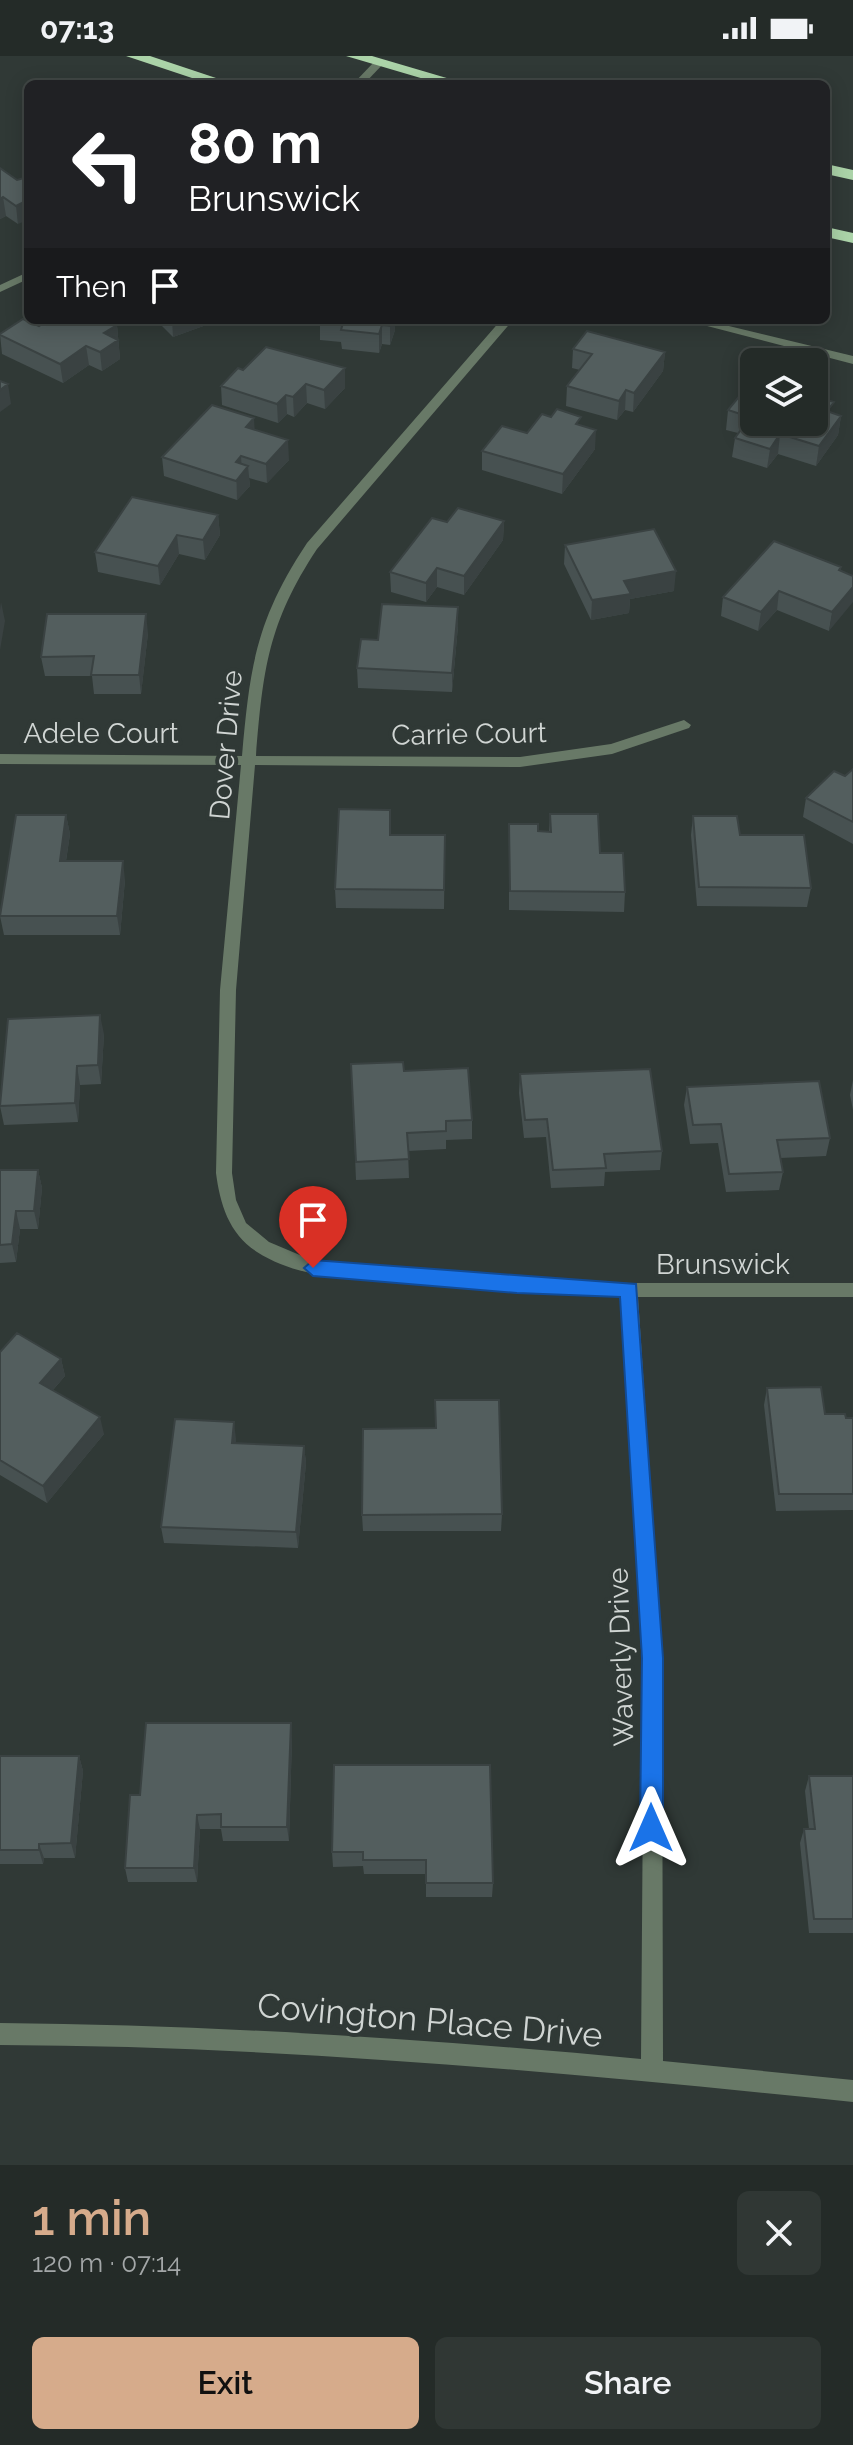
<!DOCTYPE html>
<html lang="en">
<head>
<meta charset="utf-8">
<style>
	body { margin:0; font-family:Raleway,sans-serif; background:#303734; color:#f1f3f6; height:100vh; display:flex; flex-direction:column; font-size:30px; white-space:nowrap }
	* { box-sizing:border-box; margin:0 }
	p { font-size:26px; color:#a3a7a8 }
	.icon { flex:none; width:44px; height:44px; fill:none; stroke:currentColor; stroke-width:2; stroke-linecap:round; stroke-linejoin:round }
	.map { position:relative; height:2109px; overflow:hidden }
	.panel { display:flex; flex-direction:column; background:#242b28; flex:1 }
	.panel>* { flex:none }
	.guide { position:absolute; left:24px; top:24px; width:806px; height:244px; border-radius:12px; box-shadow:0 4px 20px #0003,0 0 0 2px #414745; background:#202124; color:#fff; overflow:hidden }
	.fabs { position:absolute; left:740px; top:292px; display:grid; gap:16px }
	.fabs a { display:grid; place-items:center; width:88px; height:88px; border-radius:12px; background:#242b28; box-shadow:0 4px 20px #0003,0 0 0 2px #414745; font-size:40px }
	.pin { position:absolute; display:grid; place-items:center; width:68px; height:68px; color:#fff; margin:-82px -34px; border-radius:50% 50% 50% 0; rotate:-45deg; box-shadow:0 0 8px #0007 }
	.pin .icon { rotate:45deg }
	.me { position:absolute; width:88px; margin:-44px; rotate:0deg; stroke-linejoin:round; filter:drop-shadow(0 0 6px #0008) }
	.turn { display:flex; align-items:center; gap:28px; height:168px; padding:0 32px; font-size:36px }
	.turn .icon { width:104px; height:104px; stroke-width:2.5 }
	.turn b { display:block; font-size:56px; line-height:68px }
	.then { display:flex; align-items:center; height:76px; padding:0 32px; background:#0003; gap:16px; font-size:30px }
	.round { display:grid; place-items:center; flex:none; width:84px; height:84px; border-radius:12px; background:#303734 }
	.summary { display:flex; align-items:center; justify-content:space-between; height:136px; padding:0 32px }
	h1 { font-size:48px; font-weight:600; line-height:60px; color:#d6ab8b }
	.action { display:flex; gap:16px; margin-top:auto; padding:16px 32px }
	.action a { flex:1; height:92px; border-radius:12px; background:#d6ab8b; color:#111; font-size:32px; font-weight:600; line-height:92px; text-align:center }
	.action a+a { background:#303734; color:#f1f3f6 }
	.status { display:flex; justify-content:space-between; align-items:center; height:56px; padding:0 40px; background:#242b28; direction:ltr }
	.status svg { height:22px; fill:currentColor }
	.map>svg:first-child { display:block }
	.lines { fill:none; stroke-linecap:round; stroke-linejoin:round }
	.lane { fill:#687967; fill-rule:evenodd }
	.street { fill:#687967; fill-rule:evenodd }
	.highway { fill:#abd3a8; fill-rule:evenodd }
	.wall { fill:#475151 }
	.shaded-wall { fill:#3a4242 }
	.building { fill:#535e5e; stroke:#3a4242; stroke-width:2 }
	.route { fill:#1a73e8; stroke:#114b97; stroke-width:2 }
	.labels { text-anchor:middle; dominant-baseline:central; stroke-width:8; stroke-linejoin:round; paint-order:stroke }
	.street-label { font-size:28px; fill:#d0d5d3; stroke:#303936 }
	.near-street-label { font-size:34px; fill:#d0d5d3; stroke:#303936 }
</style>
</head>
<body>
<div class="status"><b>07:13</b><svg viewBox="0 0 49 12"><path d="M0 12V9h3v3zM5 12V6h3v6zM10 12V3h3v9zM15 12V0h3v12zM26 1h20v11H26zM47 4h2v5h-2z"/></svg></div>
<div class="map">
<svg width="853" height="2109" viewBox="0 0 853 2109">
	<rect width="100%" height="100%" fill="#303936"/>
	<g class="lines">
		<path class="lane" d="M375 5 384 7 364 28H353Z"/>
		<path class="street" d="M28 216V223L0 236V229Z
			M501 264H513L317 493C268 567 263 614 256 700L520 701 611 688 684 664 691 669 689 672 612 698 520 711 255 709 236 934 232 1117 236 1144 246 1167 269 1186 314 1205 517 1222 629 1227H853V1241H638L662 1602 663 2005 853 2024V2046C569 2017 286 1990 0 1989V1967C215 1969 428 1983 641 2003L644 1602 621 1241C553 1238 486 1233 418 1228 364 1223 304 1226 257 1196 229 1178 220 1148 216 1117L220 934 241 709 0 708V698L242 700C250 610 256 564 307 487Z
			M684 264H704L853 300V308Z"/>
		<path class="highway" d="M126 0H150L234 28H210Z
			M346 0H372L467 28H441Z
			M826 108 853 114V124L826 118Z
			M826 171 853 177V187L826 181Z"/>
	</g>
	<path class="wall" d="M0 112 17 124 18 168 6 160 0 163Z
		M156 264H220L173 281Z
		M320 264H407L406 268 394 267 395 274 390 289 382 288 379 297 342 293 341 286 320 284Z
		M117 269 120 303 102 315 89 309 63 327 2 298 0 278 39 270Z
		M573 293 665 296 663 315 633 356 625 354 617 364 566 350 567 330 580 314 572 312Z
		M345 312V332L325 353 307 347 294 361 287 358 278 367 222 349 221 330 243 314Z
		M728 354 832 357 841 360 838 379 816 410 778 398 767 412 732 401 735 382 738 377 726 374Z
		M581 369 595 393 562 438 482 414V395L527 377Z
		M255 374 289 404 267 427 249 422 250 430 237 444 164 420 162 401Z
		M218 459 220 479 205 504 179 498 160 529 98 516 95 496Z
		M504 465 503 484 464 539 437 531 426 546 391 536 390 516 447 466Z
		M565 489 674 535 630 543 629 557 591 564 564 508Z
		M841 511 829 575 777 554 758 575 721 560 723 541Z
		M458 570 452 636 358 632 357 612 378 584Z
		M148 577 141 638H94L92 620H45L41 601Z
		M853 713V788L803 761 806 742 845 720Z
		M550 758 600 797 625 836 624 856 509 854V768L538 775 549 776Z
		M66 759 70 778 66 805 125 824 120 879H4L0 860Z
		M693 760 740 779 811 832 807 851 697 850 691 779Z
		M390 779H445L444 853 336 852 335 833Z
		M104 978 101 1028 80 1029 78 1066 4 1069 0 1050Z
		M351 1008 404 1015 472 1064V1083L446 1084V1093L408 1095 409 1122 356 1124Z
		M520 1018 662 1095 660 1114 605 1116 604 1130 551 1132 546 1081 524 1082 519 1037Z
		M853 1024V1054L850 1039Z
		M687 1031 830 1082 826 1100 780 1102 783 1116 779 1134 726 1136 718 1087 690 1088 684 1049Z
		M0 1114H38L42 1132 38 1173H20L16 1206 0 1207Z
		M0 1296 61 1303 65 1320 53 1334 104 1378 47 1447 0 1419Z
		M767 1332 825 1358 846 1362H853V1454L776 1455 764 1349Z
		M236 1383 235 1387 304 1390 306 1407 298 1492 164 1487 161 1471Z
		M502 1458 501 1475H363L362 1459Z
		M292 1682 289 1785H223L221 1773H200L197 1826H128L125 1812 140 1739Z
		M0 1700H79L83 1715 75 1802H44L43 1808H0Z
		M334 1709 493 1827 492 1841H426V1818H364L363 1810 333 1811 332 1796Z
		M809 1720H853V1877H809L800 1787 804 1773H809L805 1735Z"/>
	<path class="shaded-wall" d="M3 141 6 160 0 163V143Z
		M28 144V164L18 168 16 150Z
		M172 264H220L173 281Z
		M392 264H394L395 274 390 289V270Z
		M117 269 120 303 102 315 100 296 104 277Z
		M382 269V288L379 297V278Z
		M86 290 89 309 63 327 60 308Z
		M665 296 663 315 633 356 634 337Z
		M345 312V332L325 353 324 334Z
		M8 328 11 348 0 356V334Z
		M306 328 307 347 294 361 293 341Z
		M626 334 625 354 617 364 619 345Z
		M286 339 287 358 278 367 277 348Z
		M841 360 838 379 816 410 819 390Z
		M254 362 255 381 246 371Z
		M596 374 595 393 562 438 563 418Z
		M780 378 778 398 767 412 770 393Z
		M288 384 289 404 267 427 266 408Z
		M241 400 242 417 248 410 250 430 237 444 236 406Z
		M218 459 220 479 205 504 203 484Z
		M504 465 503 484 464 539V520Z
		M177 479 179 498 160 529 158 510Z
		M437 512V531L426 546V527Z
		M676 515 674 535 630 543 629 557 591 564 592 544 624 525Z
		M853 531V546L829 575 832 556Z
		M779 535 777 554 758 575 761 556Z
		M1 546 5 565 0 594V554Z
		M458 551V570L452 636V617Z
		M146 558 148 577 141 638 139 619Z
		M66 759 70 778 63 824 60 805Z
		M123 805 125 824 120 879 117 860Z
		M100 959 104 978 101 1028 98 1009Z
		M77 1010 80 1029 78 1066 75 1047Z
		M38 1114 42 1132 38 1173 34 1155Z
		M16 1155 20 1173 16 1206 12 1188Z
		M61 1303 65 1320 44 1344 40 1327Z
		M100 1361 104 1378 47 1447 43 1430Z
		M234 1366 236 1383 234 1404 232 1387Z
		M304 1390 306 1407 298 1492 296 1476Z
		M291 1667 292 1682 289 1785 287 1771Z
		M79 1700 83 1715 75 1802 71 1787Z
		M197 1759 200 1773 197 1826 194 1812Z
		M39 1788 44 1802 43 1808 39 1794Z"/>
	<path class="building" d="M0 112 17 124 24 122 28 125V144L16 150 3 141 0 143Z
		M23 263 39 270 48 264H107L117 269 104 277 118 284 100 296 86 290 60 308 0 279V278Z
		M320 264H392L390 270 382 269 379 278 341 274 343 267Z
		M587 275 665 296 634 337 626 334 619 345 567 330 592 298 573 293Z
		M266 291 345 312 324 334 306 328 293 341 286 339 277 348 221 330 238 312 243 314Z
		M0 325 8 328 0 334Z
		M746 332 754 334V366H814V340L834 346 827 355 841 360 819 390 780 378 770 393 735 382 750 361 728 354Z
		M212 349 254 362 246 371 288 384 266 408 241 400 236 406 248 410 236 425 162 401Z
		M557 353 581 361 576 368 596 374 563 418 482 395 502 370 527 377 542 358 551 361Z
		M132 441 218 459 203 484 177 479 158 510 95 496Z
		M458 452 504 465 464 520 437 512 426 527 390 516 432 462 447 466Z
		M654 473 676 515 624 525 631 538 592 544 565 489Z
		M774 485 841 511 839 514 853 520V531L832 556 779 535 761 556 723 541Z
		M382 548 458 551 452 617 357 612 361 583 378 584Z
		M47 558H146L139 619H91L94 600 41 601Z
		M853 713V766L806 742 834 715 845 720Z
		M339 753 390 754V779H445L444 834 335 833Z
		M550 758H598L600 797H623L625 836 510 835 509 768H538V775L551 776Z
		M16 759H66L60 805H123L117 860H0Z
		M693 760H737L740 779H804L811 832 699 831Z
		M100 959 98 1009 77 1010 75 1047 0 1050 8 963Z
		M403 1006 404 1015 468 1012 472 1064 446 1065V1075L407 1077 409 1103 356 1106 351 1008Z
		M650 1013 662 1095 604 1098 606 1112 553 1114 547 1063 525 1064 520 1018Z
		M819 1025 830 1082 777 1084 783 1116 729 1118 721 1068 693 1069 687 1031Z
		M0 1114H38L34 1155H16L12 1188 0 1189Z
		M17 1277 61 1303 40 1327 100 1361 43 1430 0 1404V1296Z
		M821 1331 825 1358H845L846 1362H853V1438H779L767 1332Z
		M435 1344H499L502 1458 362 1459 363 1373 436 1372Z
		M175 1363 234 1366 232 1387 304 1390 296 1476 161 1471Z
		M146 1667H291L287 1771H221V1758L197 1759 194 1812H125L130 1739H140Z
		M0 1700H79L71 1787 39 1788V1794H0Z
		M334 1709H490L493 1827H426V1804H363V1796H332Z
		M809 1720H853V1863H814L804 1773H815Z"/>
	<path class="route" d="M313 1204 636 1228 663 1602V1772L659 1779 651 1783 643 1779 640 1772 642 1602 620 1241 517 1237 313 1220 304 1212Z"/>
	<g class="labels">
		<g class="street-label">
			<text x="101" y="677">Adele Court</text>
			<text transform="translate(469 678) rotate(-1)">Carrie Court</text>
			<text transform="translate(226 689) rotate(-85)">Dover Drive</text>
			<text x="723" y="1208">Brunswick</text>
			<text transform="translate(621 1601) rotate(-92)">Waverly Drive</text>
		</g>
		<g class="near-street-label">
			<text transform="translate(430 1964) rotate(5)">Covington Place Drive</text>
		</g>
	</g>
</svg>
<div class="fabs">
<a><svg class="icon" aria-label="layers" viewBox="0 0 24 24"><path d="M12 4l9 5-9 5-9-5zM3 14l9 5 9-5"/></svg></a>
</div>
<div class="pin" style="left:313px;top:1212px;background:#d93025"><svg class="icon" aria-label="arrive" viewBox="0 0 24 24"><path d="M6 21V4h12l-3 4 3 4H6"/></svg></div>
<svg class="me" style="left:651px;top:1772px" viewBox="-20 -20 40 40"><path d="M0-17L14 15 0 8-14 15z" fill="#1a73e8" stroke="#fff" stroke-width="4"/></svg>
<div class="guide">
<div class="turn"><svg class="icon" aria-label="left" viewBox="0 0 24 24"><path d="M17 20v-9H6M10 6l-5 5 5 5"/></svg><div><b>80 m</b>Brunswick</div></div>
<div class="then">Then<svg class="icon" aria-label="arrive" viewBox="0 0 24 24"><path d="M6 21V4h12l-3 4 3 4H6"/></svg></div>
</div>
</div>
<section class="panel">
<div class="summary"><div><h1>1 min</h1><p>120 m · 07:14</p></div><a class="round"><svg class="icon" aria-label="close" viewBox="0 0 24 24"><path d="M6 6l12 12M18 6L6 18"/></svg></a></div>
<div class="action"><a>Exit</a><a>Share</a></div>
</section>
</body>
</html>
